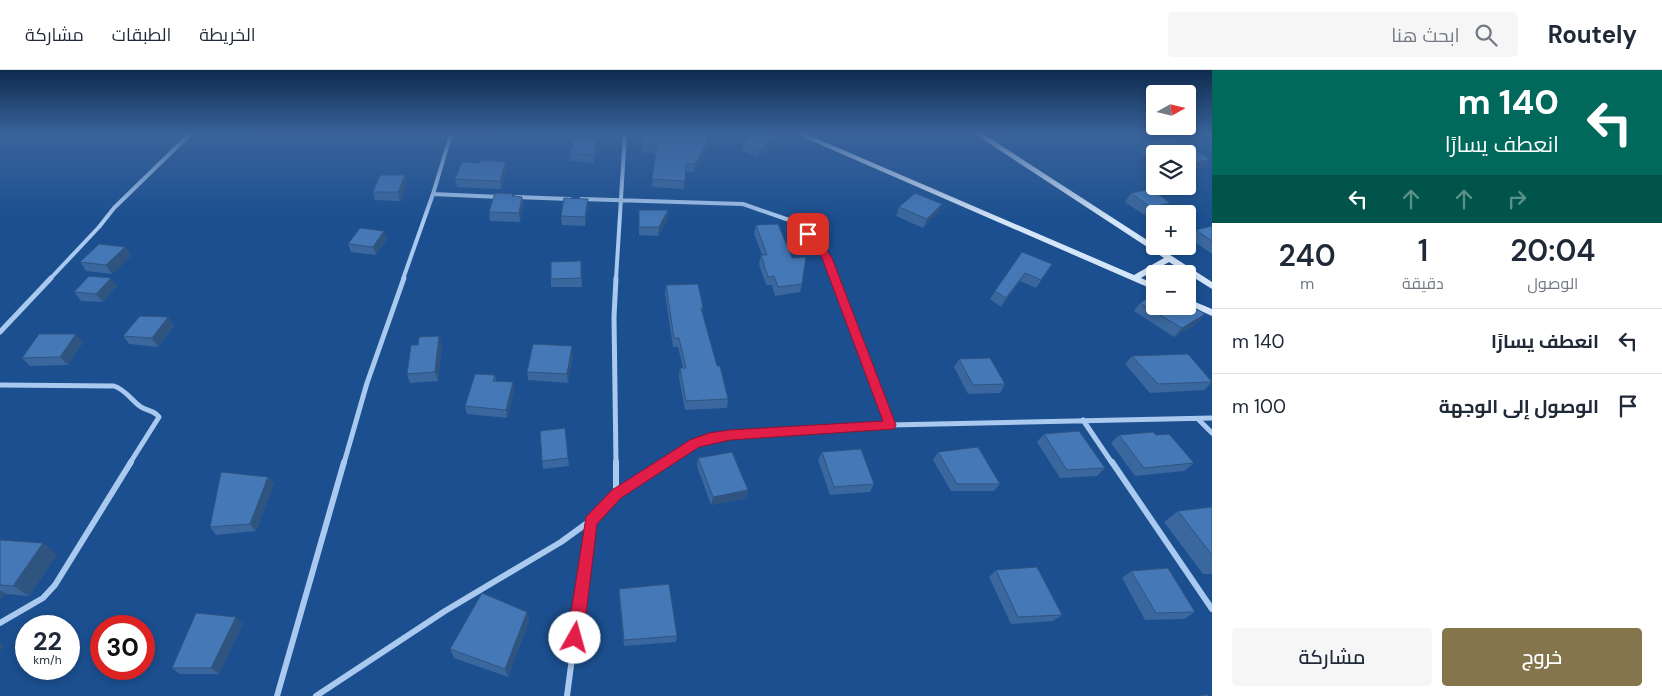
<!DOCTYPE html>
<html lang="ar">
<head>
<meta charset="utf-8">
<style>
	body { margin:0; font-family:"DM Sans",Cairo,sans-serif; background:#f6f6f7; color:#1f2937; direction:rtl; height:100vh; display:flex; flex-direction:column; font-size:19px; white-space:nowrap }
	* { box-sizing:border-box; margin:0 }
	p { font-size:16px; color:#747a83 }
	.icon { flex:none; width:28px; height:28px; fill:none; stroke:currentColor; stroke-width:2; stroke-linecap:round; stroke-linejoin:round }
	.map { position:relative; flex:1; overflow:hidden; direction:ltr }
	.details { display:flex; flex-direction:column; background:#fff; width:450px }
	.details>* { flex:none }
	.hud { background:#00695c; color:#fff; overflow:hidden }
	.needle { width:32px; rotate:82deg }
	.buttons { position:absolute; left:1146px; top:15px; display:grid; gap:10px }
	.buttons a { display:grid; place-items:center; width:50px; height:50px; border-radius:5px; background:#fff; box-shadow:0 2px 8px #0003; font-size:25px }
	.speed { position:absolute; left:15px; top:545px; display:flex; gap:10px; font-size:25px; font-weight:700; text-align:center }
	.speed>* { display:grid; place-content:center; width:65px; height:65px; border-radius:50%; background:#fff; box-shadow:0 2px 8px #0003; line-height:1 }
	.speed small { font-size:12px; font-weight:400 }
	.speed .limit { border:8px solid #d22; background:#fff; color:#111 }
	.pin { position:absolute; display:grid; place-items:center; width:42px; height:42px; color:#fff; margin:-21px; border-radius:10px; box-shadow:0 2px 8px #0006 }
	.me { position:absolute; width:55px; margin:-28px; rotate:7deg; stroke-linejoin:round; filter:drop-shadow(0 0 4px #0008) }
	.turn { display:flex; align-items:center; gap:18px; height:105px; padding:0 20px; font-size:22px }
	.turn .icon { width:65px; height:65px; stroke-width:2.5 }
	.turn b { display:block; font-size:35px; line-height:42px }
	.lanes { display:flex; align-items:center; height:48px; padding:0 20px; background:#0003; justify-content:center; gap:25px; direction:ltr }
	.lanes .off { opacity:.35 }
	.eta { display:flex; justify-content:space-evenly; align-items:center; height:85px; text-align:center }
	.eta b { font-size:30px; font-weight:600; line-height:35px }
	.cta { display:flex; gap:10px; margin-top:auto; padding:10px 20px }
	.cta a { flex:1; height:58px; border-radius:5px; background:#84754c; color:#fff; font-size:20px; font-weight:600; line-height:58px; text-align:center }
	.cta a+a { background:#f6f6f7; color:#1f2937 }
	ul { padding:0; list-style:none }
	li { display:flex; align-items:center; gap:15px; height:65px; padding:0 20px; border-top:1px solid #e0e1e3 }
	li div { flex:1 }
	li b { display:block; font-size:19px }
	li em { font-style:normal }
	header { display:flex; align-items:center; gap:30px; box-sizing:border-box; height:70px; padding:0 25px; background:#fff; border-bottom:1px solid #e0e1e3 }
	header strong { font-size:24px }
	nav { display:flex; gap:28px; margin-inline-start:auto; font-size:18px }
	.search { width:350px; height:45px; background:#f6f6f7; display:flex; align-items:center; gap:12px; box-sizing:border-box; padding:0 18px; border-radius:5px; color:#747a83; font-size:19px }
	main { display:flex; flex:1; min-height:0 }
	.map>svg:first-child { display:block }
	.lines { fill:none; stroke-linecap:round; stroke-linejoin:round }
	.street-far2 { stroke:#a9c9ee; stroke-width:4 }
	.street-far1 { stroke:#a9c9ee; stroke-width:5 }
	.street { stroke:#a9c9ee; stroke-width:6 }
	.secondary { fill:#d6e6fa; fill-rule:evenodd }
	.wall { fill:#3a679d }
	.shaded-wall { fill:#305480 }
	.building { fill:#4478b7; stroke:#305480 }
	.route { fill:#e11d48; stroke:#92132f }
</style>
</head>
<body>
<header>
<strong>Routely</strong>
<div class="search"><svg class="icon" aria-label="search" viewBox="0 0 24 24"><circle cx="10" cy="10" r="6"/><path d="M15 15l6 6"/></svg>ابحث هنا</div>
<nav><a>الخريطة</a><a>الطبقات</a><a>مشاركة</a></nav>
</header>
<main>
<section class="details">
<div class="hud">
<div class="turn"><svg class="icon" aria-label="left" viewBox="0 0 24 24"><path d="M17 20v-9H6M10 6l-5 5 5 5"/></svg><div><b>140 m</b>انعطف يسارًا</div></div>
<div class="lanes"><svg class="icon" aria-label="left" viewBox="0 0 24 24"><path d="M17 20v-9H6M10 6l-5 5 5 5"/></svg><svg class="icon off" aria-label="ahead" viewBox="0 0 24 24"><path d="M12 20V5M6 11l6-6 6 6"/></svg><svg class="icon off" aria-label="ahead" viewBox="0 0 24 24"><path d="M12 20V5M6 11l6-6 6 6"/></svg><svg class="icon off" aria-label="right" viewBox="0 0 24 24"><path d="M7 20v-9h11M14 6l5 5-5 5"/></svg></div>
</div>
<div class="eta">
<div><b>20:04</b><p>الوصول</p></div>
<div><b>1</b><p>دقيقة</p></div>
<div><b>240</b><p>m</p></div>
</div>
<ul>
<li><svg class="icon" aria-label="left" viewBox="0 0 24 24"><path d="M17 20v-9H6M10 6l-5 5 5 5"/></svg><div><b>انعطف يسارًا</b></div><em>140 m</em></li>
<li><svg class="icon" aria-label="arrive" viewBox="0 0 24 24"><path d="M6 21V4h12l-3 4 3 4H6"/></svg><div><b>الوصول إلى الوجهة</b></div><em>100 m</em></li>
</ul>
<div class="cta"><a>خروج</a><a>مشاركة</a></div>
</section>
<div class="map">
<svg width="1212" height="626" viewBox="0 0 1212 626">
	<rect width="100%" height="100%" fill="#1b4f8f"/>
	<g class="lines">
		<path class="street-far2" d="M433 124 500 127
			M516 127 570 129
			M581 129 743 134 792 151 802 157 819 175 827 188 835 209
			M50 209 99 157 114 138 190 64
			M403 209 433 124 451 64
			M616 209 625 64"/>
		<path class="street-far1" d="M835 208 890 355
			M0 262 51 208
			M0 315 114 316C126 320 131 330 141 337 147 341 154 340 159 347L130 393
			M1198 349 1212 363
			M1083 350 1112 393
			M344 393 367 313 404 208
			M616 393 614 247 616 208
			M663 393 702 370 730 365 890 355 1212 348"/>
		<path class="street" d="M616 392V424
			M1112 392 1212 539
			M0 553 43 528 55 515 131 392
			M277 626 344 392
			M316 626 445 541 561 472 590 451 616 424 665 392
			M567 626 590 451"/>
		<path class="secondary" d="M796 64H806L1134 205 1164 188 975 64H983L1212 212V219L1169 192 1141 208 1155 214V220L1152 219Z
			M1188 229 1212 239V246L1188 235Z"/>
	</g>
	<path class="wall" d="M640 64H707L706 80 694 102H685L684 119 652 117 656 83 641 82Z
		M1170 67 1210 89 1204 97 1188 102V84H1155V92L1139 83 1144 74Z
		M744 73H777L758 87 742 81Z
		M597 79 594 93 570 91V83Z
		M507 100 501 119 457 117 455 109Z
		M407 114 400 131 375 130 373 122Z
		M1131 123 1164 141 1144 145 1125 132Z
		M513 124V126L522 127 523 135 520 152 490 151 489 142Z
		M588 137 585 156 562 155 561 146Z
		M899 137 938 142 923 158 896 146Z
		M639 140H668V149L658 166 639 165Z
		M756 155 802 214 800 222 775 226 772 215H766L759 194 761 185H762L754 164Z
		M1212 156V184L1189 168 1196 160Z
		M387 169 376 185 351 182 348 174Z
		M125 177 131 186 112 204 86 201 80 192Z
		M1022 182 1052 194 1036 218 1020 211 1001 237 990 229 995 221Z
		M581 191 582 217H551V209Z
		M666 215 703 237 702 241 717 296 728 329 727 338 685 340 679 307 680 298H683L678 277H673L665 224Z
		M117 216 102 232 81 231 74 222Z
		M1140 233 1205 244 1197 253 1174 267 1134 241Z
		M168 247 174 256 158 277 129 274 123 266Z
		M83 272 68 295 30 296 22 288Z
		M442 275 438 311 410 313 407 304Z
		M573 285 568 313 528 310 527 302Z
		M1132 286 1212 312 1204 320 1150 323 1125 294Z
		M959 289 1005 314 1000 323 968 324 954 297Z
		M495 305 496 311 513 312 514 321 507 348 467 344 465 336Z
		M565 358 569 396 543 399 542 391Z
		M1044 364 1105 398 1097 406 1060 408 1037 372Z
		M1119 365H1156L1194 393 1184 401 1135 406 1111 373Z
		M822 382 874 414 870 422 830 425 818 390Z
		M938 382 1000 414 994 421H951L933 390Z
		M698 388 748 420 746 428 711 435 697 396Z
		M268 407 274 414 256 461 216 465 210 457Z
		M1212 437V504H1203L1164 452 1178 441Z
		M0 470 57 484 29 526 6 524 0 529Z
		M996 500 1062 545 1053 551 1011 554 989 507Z
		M1131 501 1195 542 1184 549 1145 550 1122 508Z
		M619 519 677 566 676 572 624 576 619 525Z
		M527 542 529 552 508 607 454 588 450 579Z
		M243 553 219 604H180L172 598Z"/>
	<path class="shaded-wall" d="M779 65 777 73 758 87 760 79Z
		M597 71V79L594 93V85Z
		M707 72 706 80 694 102 695 94Z
		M1210 89 1204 97 1188 102V95Z
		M506 92 507 100 501 119 500 111Z
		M405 105 407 114 400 131 398 122Z
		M522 127 523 135 520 152 519 143Z
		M588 129V137L585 156V147Z
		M1170 133 1164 141 1144 145 1150 137Z
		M942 134 938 142 923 158 927 149Z
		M668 140V149L658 166 659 157Z
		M384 161 387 169 376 185 373 177Z
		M125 177 131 186 112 204 106 195Z
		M1025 203 1020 211 1001 237 1006 228Z
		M111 208 117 216 102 232 96 224Z
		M1205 244 1197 253 1174 267 1182 258Z
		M168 247 174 256 158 277 152 268Z
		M76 264 83 272 68 295 60 287Z
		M439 266 442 275 438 311 435 302Z
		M572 276 573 285 568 313 567 304Z
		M513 312 514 321 507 348 506 340Z
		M268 407 274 414 256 461 250 454Z
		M748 420 746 428 711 435 713 427Z
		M43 473 57 484 29 526 13 516Z
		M0 520 6 524 0 529Z
		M527 542 529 552 508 607 505 599Z
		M236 547 243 553 219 604 211 598Z
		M0 573 4 575 0 581Z"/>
	<path class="building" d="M641 64H707V72L695 94H686L685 111 652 109 657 75 641 74Z
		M753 64H778L779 65 760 79 744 73Z
		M1170 67 1210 89 1188 95V84H1161L1144 74Z
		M574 68 597 71 594 85 570 83Z
		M481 90 506 92 500 111 455 109 462 92 480 93Z
		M380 105H405L398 122H373Z
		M1151 119 1170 133 1150 137 1131 123Z
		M495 123 513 124 512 126 522 127 519 143 489 142Z
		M915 123 942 134 927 149 899 137Z
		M564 128 588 129 585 147 561 146Z
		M639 140H668L659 157H639Z
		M778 154 792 188 806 187 802 214 778 217 774 206 768 207 761 185H767L756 155Z
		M1212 156V171L1196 160Z
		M360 158 384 161 373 177 348 174Z
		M99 174 125 177 106 195 80 192Z
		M1022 182 1052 194 1041 210 1025 203 1006 228 995 221Z
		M581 191V208L551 209V192Z
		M89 206 111 208 96 224 74 222Z
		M698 214 703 237 701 238 717 296H720L728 329 686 331 680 298H686L679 268H674L666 215Z
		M1155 224V236H1188V234L1205 244 1182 258 1140 233Z
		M140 246 168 247 152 268 123 266Z
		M39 264H76L60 287 22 288Z
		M439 266 435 302 407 304 411 275H418L419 267Z
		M533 274 572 276 567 304 527 302Z
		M1188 284 1212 312 1158 314 1132 286Z
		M990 288 1005 314 973 315 959 289Z
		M475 304 495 305 493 311 513 312 506 340 465 336Z
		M565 358 568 388 542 391 540 361Z
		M1079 361 1105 398 1067 400 1044 364Z
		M1153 362 1156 365 1169 364 1194 393 1144 398 1119 365Z
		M978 377 1000 414H957L938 382Z
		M861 379 874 414 834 417 822 382Z
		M732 382 748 420 713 427 698 388Z
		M221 402 268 407 250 454 210 457Z
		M1212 437V485L1178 441Z
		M0 470 43 473 13 516 0 515Z
		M1037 497 1062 545 1018 547 996 500Z
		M1168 498 1195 542 1156 543 1131 501Z
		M669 514 677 566 624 570 619 519Z
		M482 523 527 542 505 599 450 579Z
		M196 543 236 547 211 598H172Z
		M1208 624 1209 626H1198Z"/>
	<linearGradient id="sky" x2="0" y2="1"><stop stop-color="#0f2b4f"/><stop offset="0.42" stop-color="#39639b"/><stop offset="1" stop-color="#39639b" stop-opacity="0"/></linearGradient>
	<rect width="1212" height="152" fill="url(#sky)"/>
	<path class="route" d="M808 161 822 173 832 188 896 355 894 359 730 370 699 377 621 428 597 454 583 568 580 573 575 576 570 573 567 568 586 447 612 420 690 370 709 363 730 360 883 351 822 188 803 164Z"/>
</svg>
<div class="buttons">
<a><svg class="needle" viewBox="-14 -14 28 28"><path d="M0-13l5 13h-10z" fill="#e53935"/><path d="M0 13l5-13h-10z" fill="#747a83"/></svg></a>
<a><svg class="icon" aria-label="layers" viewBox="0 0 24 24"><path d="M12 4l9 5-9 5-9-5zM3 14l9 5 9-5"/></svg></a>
<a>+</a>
<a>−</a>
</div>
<div class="speed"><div>22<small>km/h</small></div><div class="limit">30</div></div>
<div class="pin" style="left:808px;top:164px;background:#d93025"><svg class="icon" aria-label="arrive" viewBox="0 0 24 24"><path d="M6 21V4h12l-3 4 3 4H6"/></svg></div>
<svg class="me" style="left:575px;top:568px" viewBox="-20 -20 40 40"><circle r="19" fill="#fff"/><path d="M0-13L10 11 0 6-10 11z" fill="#e11d48"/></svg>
</div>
</main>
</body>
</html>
